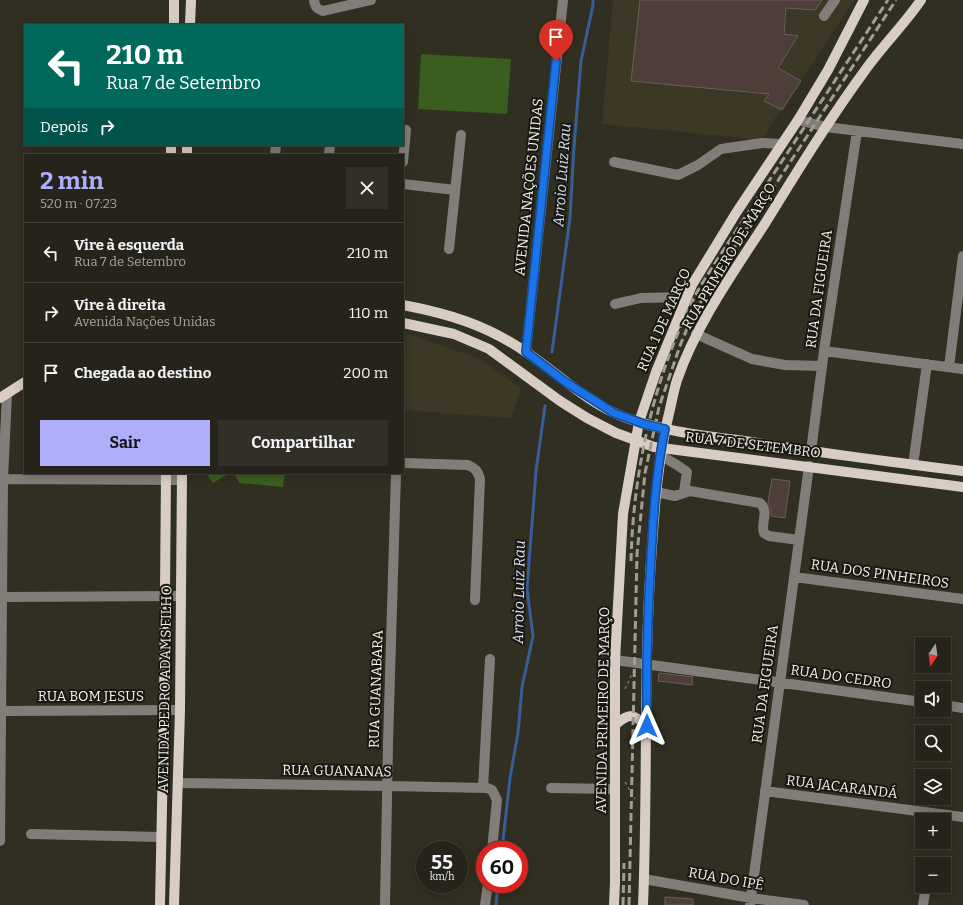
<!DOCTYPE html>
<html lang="pt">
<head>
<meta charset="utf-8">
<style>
	body { margin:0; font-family:Bitter,serif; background:#312f27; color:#f1f3f6; height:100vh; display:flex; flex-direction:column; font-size:15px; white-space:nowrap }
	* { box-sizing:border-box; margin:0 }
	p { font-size:13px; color:#a3a4a2 }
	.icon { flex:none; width:22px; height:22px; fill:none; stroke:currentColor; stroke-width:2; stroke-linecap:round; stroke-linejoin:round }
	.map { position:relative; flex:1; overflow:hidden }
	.drawer { position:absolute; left:24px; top:154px; width:380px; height:320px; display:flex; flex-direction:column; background:#25231a; border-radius:0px; box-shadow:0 2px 10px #0003,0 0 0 1px #424039 }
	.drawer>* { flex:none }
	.top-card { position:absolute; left:24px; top:24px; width:380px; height:122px; border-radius:0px; box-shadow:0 2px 10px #0003,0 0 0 1px #424039; background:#00695c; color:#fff; overflow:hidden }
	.needle { width:26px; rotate:193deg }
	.buttons { position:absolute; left:915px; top:637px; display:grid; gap:8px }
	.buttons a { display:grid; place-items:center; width:36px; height:36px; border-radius:0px; background:#25231a; box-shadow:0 2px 10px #0003,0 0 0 1px #424039; font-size:20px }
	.speed { position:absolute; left:416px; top:841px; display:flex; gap:8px; font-size:20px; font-weight:700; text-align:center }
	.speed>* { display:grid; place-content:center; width:52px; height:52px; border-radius:50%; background:#25231a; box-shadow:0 2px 10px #0003,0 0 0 1px #424039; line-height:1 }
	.speed small { font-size:10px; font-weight:400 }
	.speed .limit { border:6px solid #d22; background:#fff; color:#111 }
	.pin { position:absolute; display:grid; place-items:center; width:34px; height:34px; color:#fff; margin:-41px -17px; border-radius:50% 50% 50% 0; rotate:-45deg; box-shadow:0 0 4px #0007 }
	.pin .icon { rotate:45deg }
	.me { position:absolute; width:44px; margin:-22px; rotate:0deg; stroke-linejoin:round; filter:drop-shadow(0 0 3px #0008) }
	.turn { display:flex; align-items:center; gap:14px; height:84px; padding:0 16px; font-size:18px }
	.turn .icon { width:52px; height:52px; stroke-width:2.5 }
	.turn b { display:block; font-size:28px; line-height:34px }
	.then { display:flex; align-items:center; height:38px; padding:0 16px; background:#0003; gap:8px; font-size:15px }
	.round { display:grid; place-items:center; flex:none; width:42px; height:42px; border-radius:0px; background:#312f27 }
	.headline { display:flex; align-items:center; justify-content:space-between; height:68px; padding:0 16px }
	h1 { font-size:24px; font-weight:700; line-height:30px; color:#aeaefb }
	.primary-button { display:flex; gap:8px; margin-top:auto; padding:8px 16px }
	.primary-button a { flex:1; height:46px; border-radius:0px; background:#aeaefb; color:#111; font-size:16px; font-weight:700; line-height:46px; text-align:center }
	.primary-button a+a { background:#312f27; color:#f1f3f6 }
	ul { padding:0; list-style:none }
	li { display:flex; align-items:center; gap:12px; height:60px; padding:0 16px; border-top:1px solid #424039 }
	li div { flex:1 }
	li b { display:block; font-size:15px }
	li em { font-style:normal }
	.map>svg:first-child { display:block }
	.built { fill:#3c3825 }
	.green { fill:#395e1d }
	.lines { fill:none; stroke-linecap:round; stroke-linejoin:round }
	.stream { stroke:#385e9a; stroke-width:3 }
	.building { fill:#4d3e39; stroke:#6c5d57 }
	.path { stroke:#737166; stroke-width:1.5; stroke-dasharray:3 3; stroke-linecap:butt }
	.minor { stroke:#837d79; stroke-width:10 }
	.major { stroke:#d9ccc4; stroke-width:10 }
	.rail { stroke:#a09e93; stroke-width:3; stroke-dasharray:8 4; stroke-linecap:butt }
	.route-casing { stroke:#114b97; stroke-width:10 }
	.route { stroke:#1a73e8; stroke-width:7 }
	.labels { text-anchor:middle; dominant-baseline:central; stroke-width:4; stroke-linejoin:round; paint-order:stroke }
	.street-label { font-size:14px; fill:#f2f0e8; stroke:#181711 }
	.water-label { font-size:15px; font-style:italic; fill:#d4dff1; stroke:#181711 }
</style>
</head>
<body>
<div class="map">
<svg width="963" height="905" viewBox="0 0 963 905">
	<rect width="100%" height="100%" fill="#312f22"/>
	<path class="built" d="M613 0H854L782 110 777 115 762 140 602 124Z
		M406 333 480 359 521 388 511 418 403 410Z"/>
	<path class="green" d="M421 54 511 59 507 114 418 109Z
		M206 473H230L213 483Z
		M234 473H285L283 487 239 483Z"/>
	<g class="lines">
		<path class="stream" d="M552 352 570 218 574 147 581 61 593 5V0
			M502 850 510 778 518 733 522 687 533 636 527 589 536 471 545 406
			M496 905 498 884"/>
	</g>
	<path class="building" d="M640 0H822L815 10 786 8 784 34 798 36 778 68 801 81 782 110 764 101 769 94 631 81Z
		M772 479 790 481 785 518 771 516V509L768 503Z
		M659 673 693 677 692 685 658 681Z
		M665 897 693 899V905H665Z"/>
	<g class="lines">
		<path class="path" d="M625 689 633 672
			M625 782 635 799"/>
		<path class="minor" d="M314 0C315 7 317 9 323 11L371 0
			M824 16 835 0
			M798 120 826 127 963 144
			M275 155 276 145
			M329 155 330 145
			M403 162 406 130
			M614 162 678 175 698 165 721 149 762 143 782 144
			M403 184 455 190
			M449 249 461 135
			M615 304 641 298 686 297
			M696 334 752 359 785 365 822 366
			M824 351 963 369
			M526 352 563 0
			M949 367 963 256
			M811 451 824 351 857 131
			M660 455 677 465 687 472 684 492
			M403 463 468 465C475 468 478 471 480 479L475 600
			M913 465 927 364
			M3 479 182 480
			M656 492 675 496 690 491 760 503C770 512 760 523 764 533L769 536 799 540
			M794 577 963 599
			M3 597 181 596
			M615 660 922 702
			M944 705 963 708
			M2 711 180 710
			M178 783 388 786 487 788 492 790 497 800 492 850
			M483 788 490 659
			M551 788 615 789
			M765 791 963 817
			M31 834 161 837
			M0 841 3 479 7 394
			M644 879 751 898 804 905
			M385 905 388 744 396 473
			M485 905 488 884
			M750 905 809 466
			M923 905 926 886"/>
		<path class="major" d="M174 25V0
			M190 25 191 0
			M171 155V145
			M187 155V145
			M403 305C450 314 486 325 526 352 557 373 589 404 624 417 664 432 708 436 751 442 821 453 892 462 963 471
			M403 323 454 334 489 349 560 401 587 418 616 433 654 447 963 487
			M0 398 25 382
			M615 725C629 713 633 713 647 726
			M160 905 164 710 166 473
			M174 905 180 710 182 473
			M614 905 615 882V660L623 514 639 422 656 372 692 285 736 213 798 120 828 70 864 0
			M643 905C648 785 643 665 652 546 655 500 659 454 670 409 672 400 674 390 677 380 697 323 733 273 766 222 798 170 830 118 866 69 883 45 904 25 921 0"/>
		<path class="rail" d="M631 561C633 473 653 381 692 302 698 289 707 276 715 263L888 0
			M623 905 624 863
			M629 905 637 554 645 473 659 407 681 343 692 317 721 268 896 0"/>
	</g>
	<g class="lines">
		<g class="route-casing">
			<path id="route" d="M556 61 526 352 564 381 614 413 644 424 665 429C657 466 654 504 652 541 648 603 646 665 647 726"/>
		</g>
		<use href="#route" class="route"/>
	</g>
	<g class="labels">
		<g class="street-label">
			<text transform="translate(529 187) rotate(-84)">AVENIDA NAÇÕES UNIDAS</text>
			<text transform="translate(729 256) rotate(-59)">RUA PRIMERO DE MARÇO</text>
			<text transform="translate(819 289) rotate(-82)">RUA DA FIGUEIRA</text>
			<text transform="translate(664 320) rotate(-66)">RUA 1 DE MARÇO</text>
			<text transform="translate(753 445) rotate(7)">RUA 7 DE SETEMBRO</text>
			<text transform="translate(880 574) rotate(8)">RUA DOS PINHEIROS</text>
			<text transform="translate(841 677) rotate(8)">RUA DO CEDRO</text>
			<text transform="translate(765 684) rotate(-82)">RUA DA FIGUEIRA</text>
			<text transform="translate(165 689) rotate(-89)">AVENIDA PEDRO ADAMS FILHO</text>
			<text transform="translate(376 689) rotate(-88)">RUA GUANABARA</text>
			<text x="91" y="696">RUA BOM JESUS</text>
			<text transform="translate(603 710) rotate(-89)">AVENIDA PRIMEIRO DE MARÇO</text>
			<text transform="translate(337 771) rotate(1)">RUA GUANANAS</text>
			<text transform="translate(842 787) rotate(7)">RUA JACARANDÁ</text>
			<text transform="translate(726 879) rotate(10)">RUA DO IPÊ</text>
		</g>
		<g class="water-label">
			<text transform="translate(562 175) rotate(-86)">Arroio Luiz Rau</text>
			<text transform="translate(519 592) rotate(-89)">Arroio Luiz Rau</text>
		</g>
	</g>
</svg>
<div class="buttons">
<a><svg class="needle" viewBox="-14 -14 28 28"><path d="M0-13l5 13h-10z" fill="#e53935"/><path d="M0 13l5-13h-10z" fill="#a3a4a2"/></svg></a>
<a><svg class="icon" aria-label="sound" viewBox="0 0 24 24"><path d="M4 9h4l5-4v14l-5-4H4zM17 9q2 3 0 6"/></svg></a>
<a><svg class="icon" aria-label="search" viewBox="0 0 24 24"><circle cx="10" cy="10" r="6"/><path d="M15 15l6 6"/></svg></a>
<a><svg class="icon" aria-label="layers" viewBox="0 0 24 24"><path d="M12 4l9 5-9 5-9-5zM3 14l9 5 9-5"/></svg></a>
<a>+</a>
<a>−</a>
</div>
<div class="speed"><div>55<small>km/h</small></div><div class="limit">60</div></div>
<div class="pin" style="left:556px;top:61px;background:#d93025"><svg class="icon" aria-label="arrive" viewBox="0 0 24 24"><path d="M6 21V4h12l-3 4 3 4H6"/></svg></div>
<svg class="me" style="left:647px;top:726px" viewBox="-20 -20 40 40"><path d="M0-17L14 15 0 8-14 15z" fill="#1a73e8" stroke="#fff" stroke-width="4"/></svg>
<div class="top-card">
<div class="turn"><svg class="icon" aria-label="left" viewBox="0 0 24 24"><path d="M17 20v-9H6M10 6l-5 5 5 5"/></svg><div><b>210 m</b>Rua 7 de Setembro</div></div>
<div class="then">Depois<svg class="icon" aria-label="right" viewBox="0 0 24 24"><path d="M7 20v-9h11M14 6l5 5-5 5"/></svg></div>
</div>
<section class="drawer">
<div class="headline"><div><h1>2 min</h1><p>520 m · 07:23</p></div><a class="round"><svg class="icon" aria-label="close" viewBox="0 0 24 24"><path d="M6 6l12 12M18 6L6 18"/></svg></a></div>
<ul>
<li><svg class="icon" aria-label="left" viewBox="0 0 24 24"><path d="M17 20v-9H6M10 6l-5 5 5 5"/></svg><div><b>Vire à esquerda</b><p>Rua 7 de Setembro</p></div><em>210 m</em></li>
<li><svg class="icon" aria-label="right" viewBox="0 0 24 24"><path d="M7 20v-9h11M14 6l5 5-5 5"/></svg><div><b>Vire à direita</b><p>Avenida Nações Unidas</p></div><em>110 m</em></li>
<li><svg class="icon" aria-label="arrive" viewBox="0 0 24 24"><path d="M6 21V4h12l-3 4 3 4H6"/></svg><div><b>Chegada ao destino</b></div><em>200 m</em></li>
</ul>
<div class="primary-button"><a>Sair</a><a>Compartilhar</a></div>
</section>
</div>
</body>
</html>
